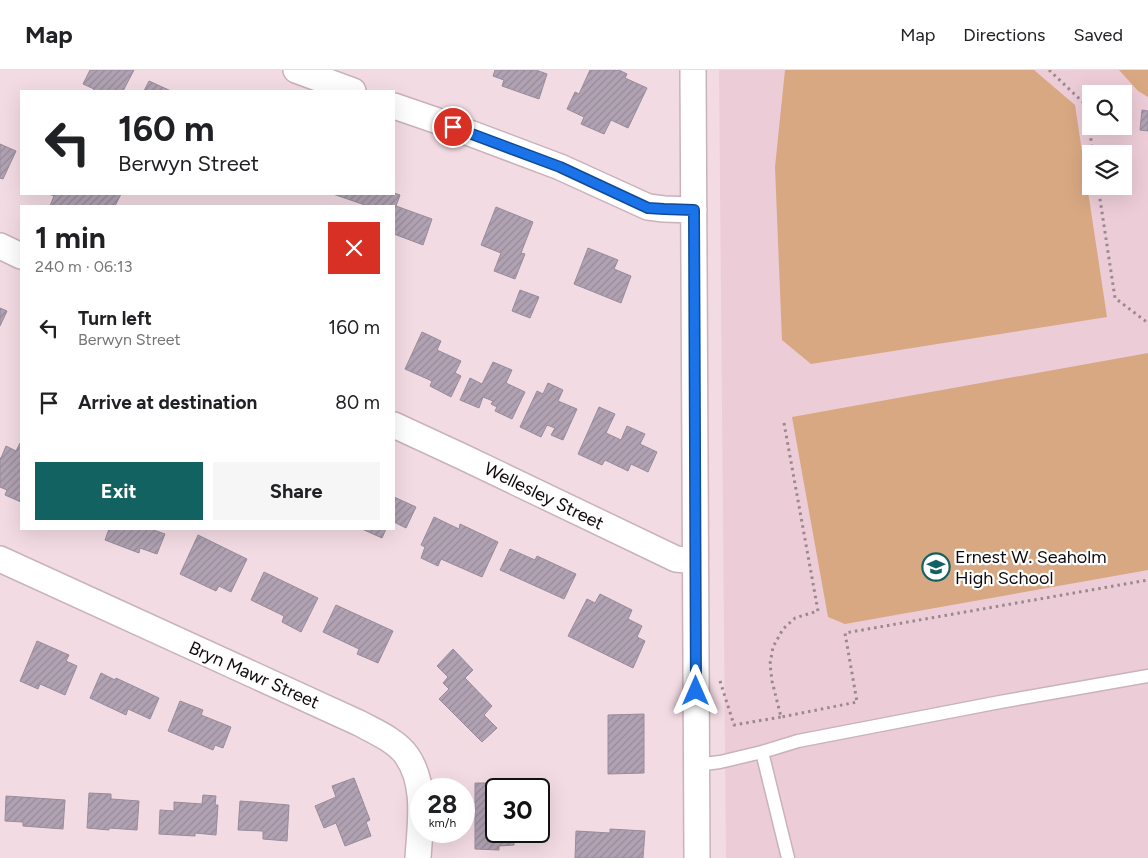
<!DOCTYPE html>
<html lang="en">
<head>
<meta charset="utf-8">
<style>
	body { margin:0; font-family:Figtree,sans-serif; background:#f6f6f6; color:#202124; height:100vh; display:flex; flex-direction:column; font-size:19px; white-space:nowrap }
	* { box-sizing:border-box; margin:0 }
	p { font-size:16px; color:#757577 }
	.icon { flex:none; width:28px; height:28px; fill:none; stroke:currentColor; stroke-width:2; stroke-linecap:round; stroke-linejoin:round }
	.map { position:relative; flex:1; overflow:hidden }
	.sheet { position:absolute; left:20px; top:135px; width:375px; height:325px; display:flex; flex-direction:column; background:#fff; border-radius:0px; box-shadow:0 5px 20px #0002 }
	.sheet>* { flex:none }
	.top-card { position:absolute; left:20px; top:20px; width:375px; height:105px; border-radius:0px; box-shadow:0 5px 20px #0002; background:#fff; color:#202124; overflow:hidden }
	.buttons { position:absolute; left:1082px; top:15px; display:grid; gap:10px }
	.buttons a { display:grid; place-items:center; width:50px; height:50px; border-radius:0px; background:#fff; box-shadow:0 5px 20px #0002; font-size:25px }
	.speed { position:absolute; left:410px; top:708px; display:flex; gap:10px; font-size:25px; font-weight:700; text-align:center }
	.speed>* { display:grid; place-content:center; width:65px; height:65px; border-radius:50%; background:#fff; box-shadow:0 5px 20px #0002; line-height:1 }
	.speed small { font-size:12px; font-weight:400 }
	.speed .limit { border:2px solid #111; border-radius:8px; background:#fff; color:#111 }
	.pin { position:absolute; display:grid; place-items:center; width:42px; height:42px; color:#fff; margin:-21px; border:2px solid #fff; border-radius:50%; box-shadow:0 1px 5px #0007 }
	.me { position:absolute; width:55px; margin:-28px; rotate:0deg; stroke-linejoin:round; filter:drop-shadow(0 0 4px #0008) }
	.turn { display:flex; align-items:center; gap:18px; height:105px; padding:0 15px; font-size:22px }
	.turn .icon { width:65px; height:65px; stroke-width:2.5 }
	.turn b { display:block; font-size:35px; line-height:42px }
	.round { display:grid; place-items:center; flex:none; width:52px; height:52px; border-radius:0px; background:#f6f6f6 }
	.summary { display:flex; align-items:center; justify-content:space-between; height:85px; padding:0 15px }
	h1 { font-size:30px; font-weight:700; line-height:38px }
	.primary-button { display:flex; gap:10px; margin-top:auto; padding:10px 15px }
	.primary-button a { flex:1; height:58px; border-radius:0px; background:#126261; color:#fff; font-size:20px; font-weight:700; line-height:58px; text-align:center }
	.primary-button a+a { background:#f6f6f6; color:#202124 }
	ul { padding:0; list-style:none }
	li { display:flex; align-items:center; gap:15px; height:75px; padding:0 15px }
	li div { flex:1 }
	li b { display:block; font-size:19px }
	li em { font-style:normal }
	header { display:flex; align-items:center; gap:30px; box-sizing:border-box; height:70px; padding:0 25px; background:#fff; border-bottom:1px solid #e0e0e0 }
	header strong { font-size:24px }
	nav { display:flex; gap:28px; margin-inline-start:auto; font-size:18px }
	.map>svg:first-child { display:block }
	.built { fill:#ecccd7; fill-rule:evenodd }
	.green { fill:#d8a882 }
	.building { fill:url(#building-hatch); stroke:#998b9b }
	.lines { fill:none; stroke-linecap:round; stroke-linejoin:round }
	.service-casing { stroke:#c9b2b9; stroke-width:15 }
	.minor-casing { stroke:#c9b2b9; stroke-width:28 }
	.path { stroke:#99888e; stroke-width:3; stroke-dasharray:2.5 4; stroke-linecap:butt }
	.service { stroke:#fff; stroke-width:12 }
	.minor { stroke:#fff; stroke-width:25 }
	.route-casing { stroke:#114b97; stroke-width:12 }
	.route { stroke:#1a73e8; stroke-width:9 }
	.labels { text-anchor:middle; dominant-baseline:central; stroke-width:4.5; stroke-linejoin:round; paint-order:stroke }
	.street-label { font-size:18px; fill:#110a0c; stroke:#fff }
	.poi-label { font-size:18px; fill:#110a0c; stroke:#fff; text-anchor:start }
</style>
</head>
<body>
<header>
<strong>Map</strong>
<nav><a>Map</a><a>Directions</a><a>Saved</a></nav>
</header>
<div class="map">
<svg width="1148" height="788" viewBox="0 0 1148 788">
	<defs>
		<pattern id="building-hatch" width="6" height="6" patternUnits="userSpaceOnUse" patternTransform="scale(1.25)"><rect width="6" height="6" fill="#b0a2b2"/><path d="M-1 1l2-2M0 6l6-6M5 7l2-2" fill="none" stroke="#968a98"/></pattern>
	</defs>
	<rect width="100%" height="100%" fill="#f3dbe3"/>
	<path class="built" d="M719 0H1148V788H726ZM1091 24H1124V56H1091ZM1091 84H1124V116H1091Z"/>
	<path class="green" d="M785 0H1034L1075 35 1107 247 811 294 782 270 775 97Z
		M1119 0H1148V27L1138 21Z
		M1148 283V500L845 554 828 547 792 347Z"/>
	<path class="building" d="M90 0H134L123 21H92L94 19 83 14Z
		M495 0H536L547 4 539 29 502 16 504 10 493 6Z
		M590 0H619L627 4 625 8 647 18 628 58 611 50 604 64 581 54 584 47 567 39 575 22 579 24Z
		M149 11 171 21H144Z
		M1142 40 1148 41V61L1140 60Z
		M0 74 16 81 3 109 0 108Z
		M394 123 400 125 396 136 432 149 423 175 394 164V136H368L333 124Z
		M49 124H121L115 136H50L54 126Z
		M496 137 533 152 521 183 525 184 515 209 494 201 501 183 481 175Z
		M588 178 618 190 614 199 631 206 621 233 574 214Z
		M520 220 539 227 530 248 512 241Z
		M0 238 7 241 0 256Z
		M422 262 441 271 437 280 461 291 455 303 461 306 451 327 430 316 432 311 405 299Z
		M493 292 512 300 506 313 525 322 512 349 495 341 497 337 491 334 493 331 483 327 479 338 460 330 470 308 482 314Z
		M548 313 563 320 558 331 577 339 563 370 551 365 555 358 547 355 541 367 520 357 537 321 543 324Z
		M599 337 615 344 606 363 621 370 627 356 645 364 640 374 657 382 648 402 631 394 628 401 605 390 602 395 578 384Z
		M20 373 21 374V432L5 425 7 420 0 417V388H1L6 376 16 381Z
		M394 427 416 437 406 458 394 452Z
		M434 447 459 459 460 454 498 472 482 507 441 489 438 496 421 488 425 477 421 475Z
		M109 459H151L165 464 157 484 140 478 139 483 105 470Z
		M362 459H386L382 468Z
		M198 465 247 489 231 522 219 516 216 521 180 504Z
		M510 479 535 490 537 486 576 504 564 529 500 500Z
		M264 502 318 528 301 562 282 552 284 546 251 530Z
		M600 524 632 540 628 549 642 556 637 567 645 571 633 598 568 566 587 529 595 533Z
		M336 535 393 561 378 593 357 584 359 579 323 562Z
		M37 571 69 585 66 591 77 596 65 625 40 614 38 619 20 611Z
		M453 579 473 600 465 608 492 636 484 645 497 658 482 672 439 629 449 619 443 613 448 607 437 596Z
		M101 603 115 610 116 608 159 628 150 649 128 639 126 645 90 628Z
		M180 631 203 640 201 645 231 657 223 678 215 675 213 680 168 661Z
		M644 644V703L608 704V645Z
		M354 708 370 750 366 752 371 766 345 776 336 753 324 758 315 736 336 727 332 716Z
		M475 713H503V719H496V761H514V775L499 776V780L475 779Z
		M89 723 111 724V729L139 731 137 760 109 758V760L87 758Z
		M203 725 216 726 215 735H218L216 765 195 763V766L159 764 160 740 174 741V732L202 734Z
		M6 726 65 730 63 759 23 756V752L5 751Z
		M240 731 289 735 287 771 263 769V761L238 760Z
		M610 759 645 761 643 788H575L576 761 610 763Z"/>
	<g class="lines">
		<g class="service-casing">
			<path id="service" d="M762 682 788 788
				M696 695 720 692 762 682 798 671 1000 632 1148 606"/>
		</g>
		<g class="minor-casing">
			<path id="minor" d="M296 0 353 21
				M693 0 697 788
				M394 36 435 50 560 97 648 137 664 139 694 140
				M0 176 21 186
				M394 355 461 386 676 489 695 491
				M0 489 359 653C374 661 397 671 407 686 427 715 420 755 418 788"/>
		</g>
		<path class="path" d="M1049 0 1086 35 1093 84
			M1098 116 1115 228 1148 253
			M784 353 818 541 795 548 783 559 773 577 770 594 772 611 781 647 857 632 845 563 1148 510
			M720 611 734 655 781 647"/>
		<use href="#service" class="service"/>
		<use href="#minor" class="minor"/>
	</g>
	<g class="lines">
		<g class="route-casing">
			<path id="route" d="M453 57 560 97 648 138 664 139 694 140 696 621"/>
		</g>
		<use href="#route" class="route"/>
	</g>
	<defs>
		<g id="school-ring" transform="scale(1.4375)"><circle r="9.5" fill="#fff" stroke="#126261" stroke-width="1.5"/><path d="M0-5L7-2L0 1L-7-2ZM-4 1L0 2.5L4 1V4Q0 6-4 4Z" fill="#126261"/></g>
	</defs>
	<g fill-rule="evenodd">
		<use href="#school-ring" x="936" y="497"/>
	</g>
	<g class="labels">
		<g class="street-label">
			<text transform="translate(544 426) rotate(26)">Wellesley Street</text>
			<text transform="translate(254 605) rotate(24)">Bryn Mawr Street</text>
		</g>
		<g class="poi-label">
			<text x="955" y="487">Ernest W. Seaholm<tspan x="955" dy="21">High School</tspan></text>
		</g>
	</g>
</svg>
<div class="buttons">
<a><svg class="icon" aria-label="search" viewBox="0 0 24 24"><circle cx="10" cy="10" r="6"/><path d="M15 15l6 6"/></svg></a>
<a><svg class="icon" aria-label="layers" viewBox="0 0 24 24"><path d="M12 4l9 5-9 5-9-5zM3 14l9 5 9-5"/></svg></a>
</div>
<div class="speed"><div>28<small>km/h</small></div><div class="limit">30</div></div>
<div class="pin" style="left:453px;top:57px;background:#d93025"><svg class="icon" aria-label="arrive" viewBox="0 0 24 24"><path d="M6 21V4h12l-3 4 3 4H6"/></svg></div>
<svg class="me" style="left:696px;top:621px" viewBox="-20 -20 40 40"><path d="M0-17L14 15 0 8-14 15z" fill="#1a73e8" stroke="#fff" stroke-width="4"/></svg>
<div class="top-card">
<div class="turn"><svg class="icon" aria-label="left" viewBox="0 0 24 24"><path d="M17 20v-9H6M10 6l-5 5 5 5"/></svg><div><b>160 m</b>Berwyn Street</div></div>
</div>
<section class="sheet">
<div class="summary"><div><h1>1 min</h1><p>240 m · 06:13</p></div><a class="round" style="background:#d93025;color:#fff"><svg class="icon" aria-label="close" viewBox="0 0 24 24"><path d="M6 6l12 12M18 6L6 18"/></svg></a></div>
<ul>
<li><svg class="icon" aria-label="left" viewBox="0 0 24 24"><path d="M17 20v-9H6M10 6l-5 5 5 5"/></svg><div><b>Turn left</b><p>Berwyn Street</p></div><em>160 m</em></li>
<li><svg class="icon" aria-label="arrive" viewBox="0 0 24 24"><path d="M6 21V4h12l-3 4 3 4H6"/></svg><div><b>Arrive at destination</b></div><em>80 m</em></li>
</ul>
<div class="primary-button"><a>Exit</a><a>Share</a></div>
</section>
</div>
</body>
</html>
